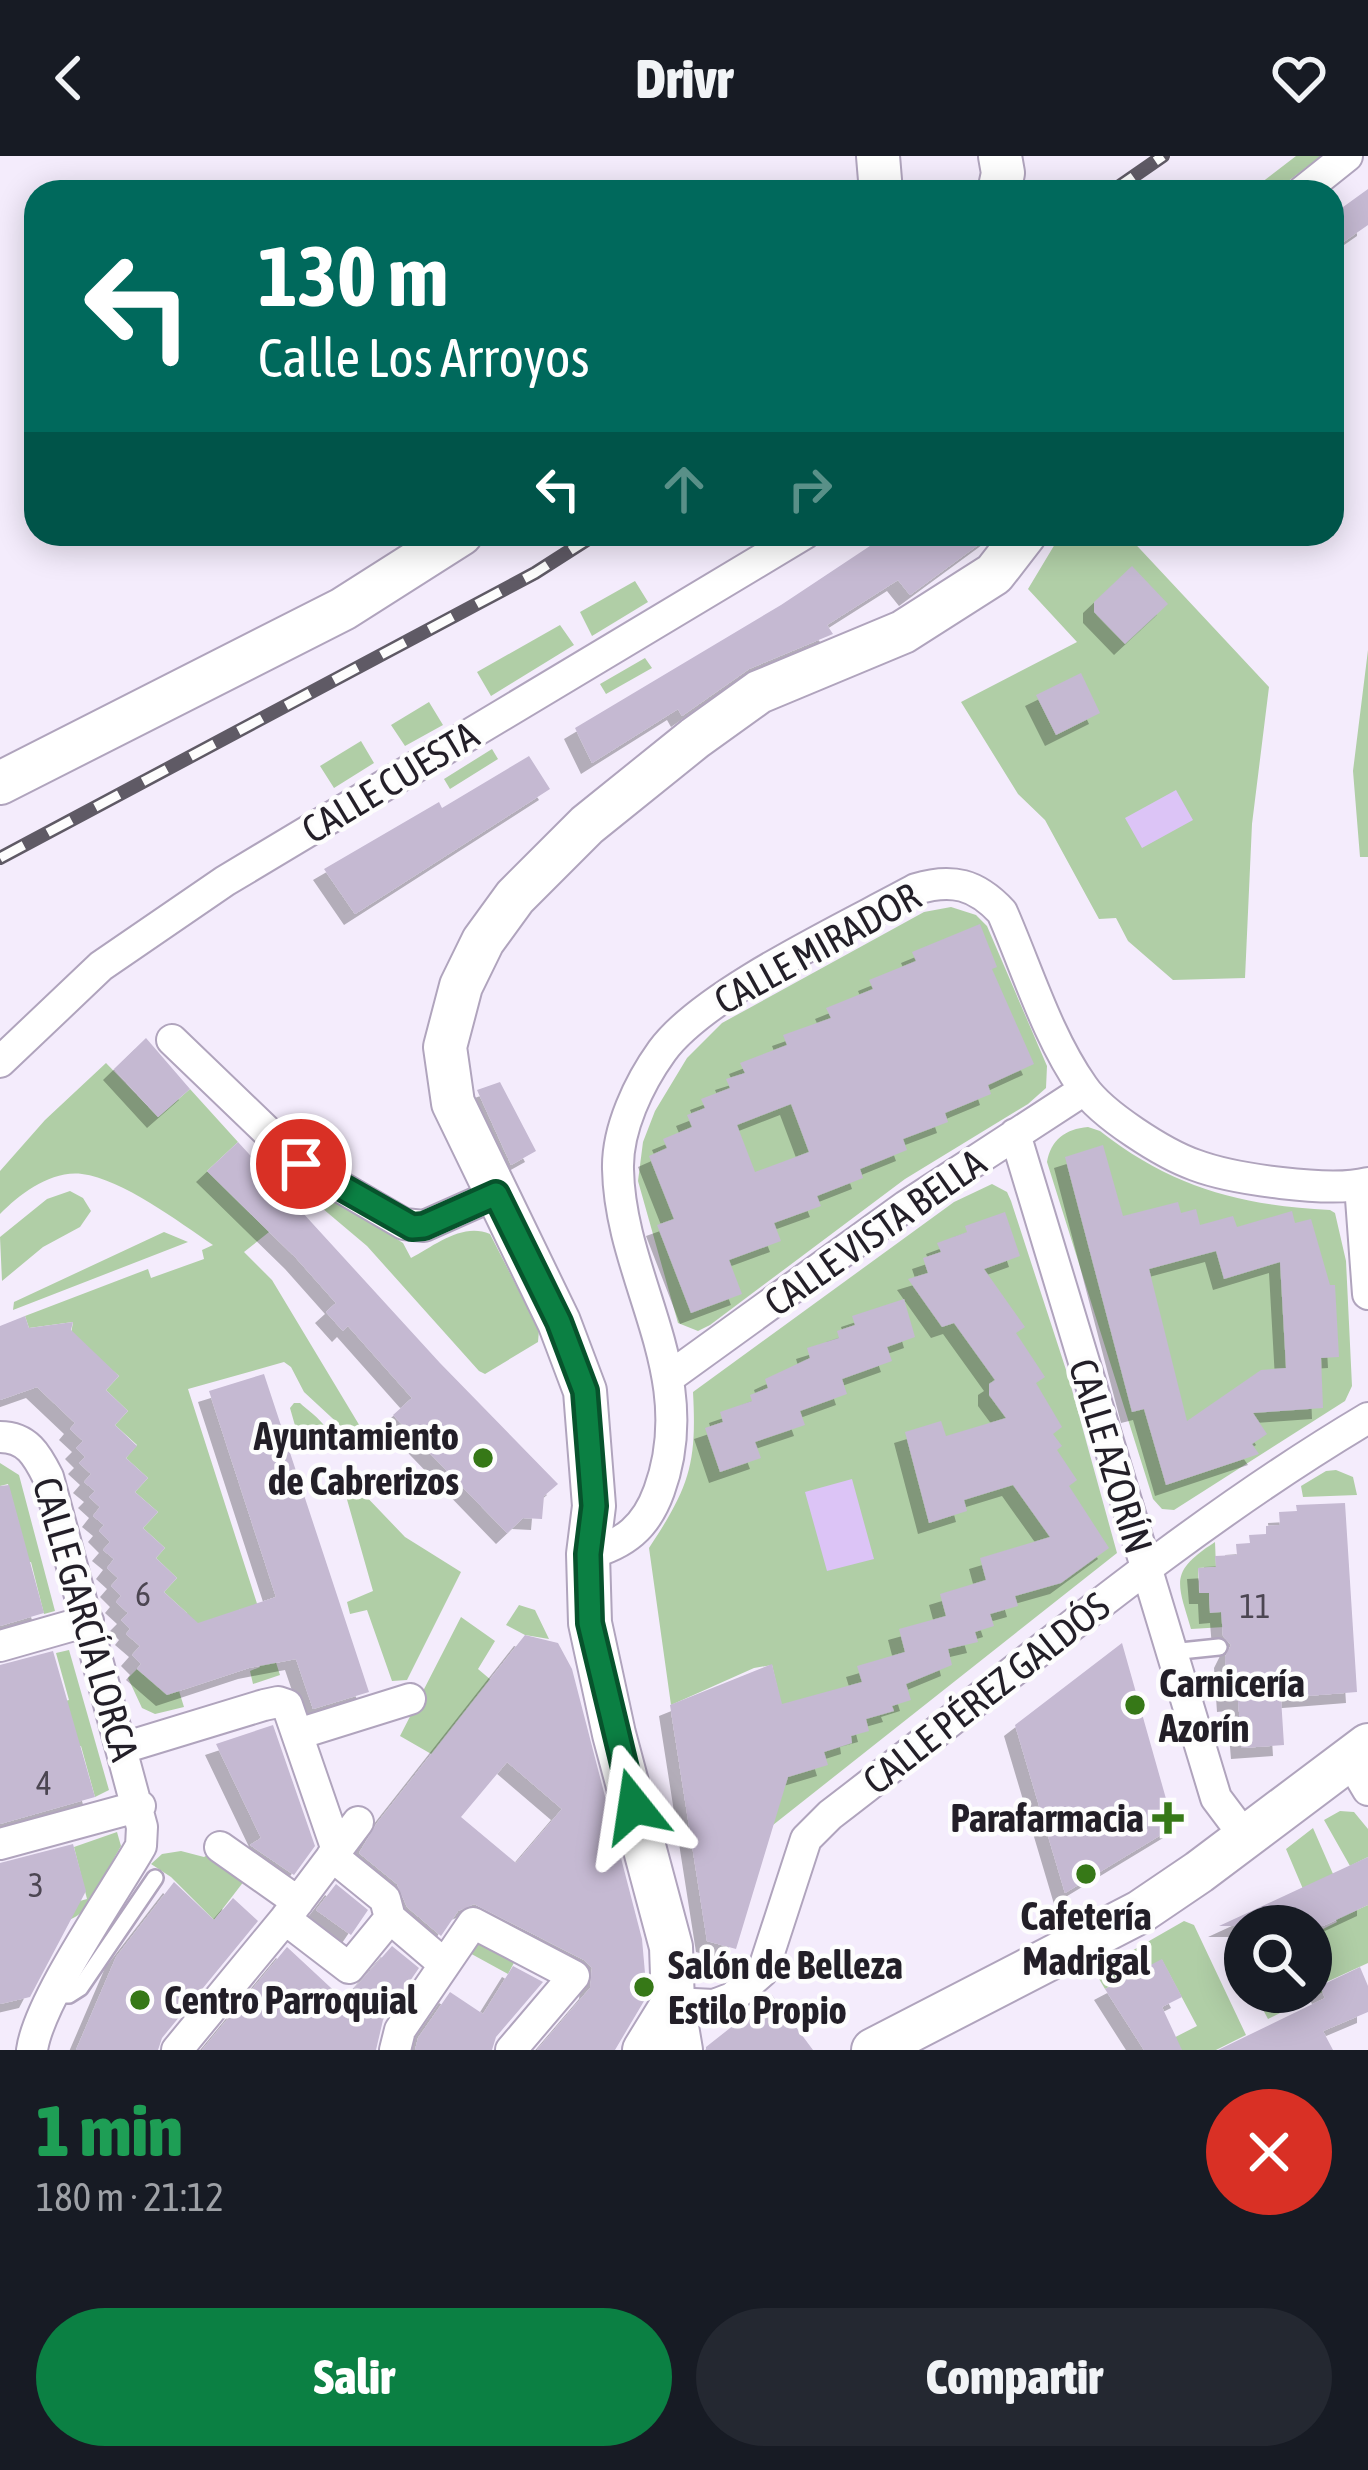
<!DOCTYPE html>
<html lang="es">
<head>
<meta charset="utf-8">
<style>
	body { margin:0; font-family:"Asap Condensed",sans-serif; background:#242831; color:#f1f3f6; height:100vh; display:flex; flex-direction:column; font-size:45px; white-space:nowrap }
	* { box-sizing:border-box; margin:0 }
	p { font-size:39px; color:#9ea1a6 }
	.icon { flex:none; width:66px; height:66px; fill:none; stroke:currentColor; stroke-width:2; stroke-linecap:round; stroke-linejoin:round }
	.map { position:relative; height:1894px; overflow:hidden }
	.details { display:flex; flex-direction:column; background:#171b24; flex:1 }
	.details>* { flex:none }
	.guide { position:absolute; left:24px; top:24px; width:1320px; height:366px; border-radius:36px; box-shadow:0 6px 30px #0003; background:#00695c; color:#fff; overflow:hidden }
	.fabs { position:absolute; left:1224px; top:1749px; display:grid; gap:24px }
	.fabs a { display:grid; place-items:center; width:108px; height:108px; border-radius:50%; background:#171b24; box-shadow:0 6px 30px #0003; font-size:60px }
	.pin { position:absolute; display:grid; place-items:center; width:102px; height:102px; color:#fff; margin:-51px; border:6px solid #fff; border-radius:50%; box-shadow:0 3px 12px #0007 }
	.me { position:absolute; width:132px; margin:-66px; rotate:345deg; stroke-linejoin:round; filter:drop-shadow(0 0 9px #0008) }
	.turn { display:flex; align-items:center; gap:42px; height:252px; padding:0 36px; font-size:54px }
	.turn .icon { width:156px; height:156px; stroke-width:2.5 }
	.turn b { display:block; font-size:84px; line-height:102px }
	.lanes { display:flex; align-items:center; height:114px; padding:0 36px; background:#0003; justify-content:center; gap:60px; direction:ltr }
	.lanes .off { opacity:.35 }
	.round { display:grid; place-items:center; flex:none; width:126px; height:126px; border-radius:63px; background:#242831 }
	.summary { display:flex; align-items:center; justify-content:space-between; height:204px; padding:0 36px }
	h1 { font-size:72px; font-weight:800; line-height:90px; color:#1e9e55 }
	.primary-button { display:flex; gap:24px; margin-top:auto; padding:24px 36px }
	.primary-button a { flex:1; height:138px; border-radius:72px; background:#0b8043; color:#fff; font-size:48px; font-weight:800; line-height:138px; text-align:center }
	.primary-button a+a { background:#242831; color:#f1f3f6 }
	header { display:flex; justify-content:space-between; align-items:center; height:156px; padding:0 36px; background:#171b24; font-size:54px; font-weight:800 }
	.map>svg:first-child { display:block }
	.green { fill:#b0cea6 }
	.water { fill:#dcc4f6 }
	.building { fill:#c5b9d2; fill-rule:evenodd; filter:url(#shadow) }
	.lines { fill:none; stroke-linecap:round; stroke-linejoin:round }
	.lane-casing { stroke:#b0a4bd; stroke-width:20 }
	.street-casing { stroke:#b0a4bd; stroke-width:34 }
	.secondary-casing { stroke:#b0a4bd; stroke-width:46 }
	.lane { stroke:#fff; stroke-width:15 }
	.street { stroke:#fff; stroke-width:30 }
	.secondary { stroke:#fff; stroke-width:42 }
	.rail-casing { stroke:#5f5a65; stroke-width:14 }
	.rail { stroke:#fdfdfd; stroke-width:9; stroke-dasharray:27; stroke-linecap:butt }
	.route-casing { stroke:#07532c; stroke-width:30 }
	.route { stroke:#0b8043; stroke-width:21 }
	.poi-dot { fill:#367817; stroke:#fdfdfd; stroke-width:4.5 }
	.labels { text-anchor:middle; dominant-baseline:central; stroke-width:9; stroke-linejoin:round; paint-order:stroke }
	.number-label { font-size:33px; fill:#4c4652 }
	.street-label { font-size:39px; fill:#231f28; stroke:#fdfdfd }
	.poi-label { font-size:39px; font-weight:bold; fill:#231f28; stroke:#fdfdfd; text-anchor:start }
</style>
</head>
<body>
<header><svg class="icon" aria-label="back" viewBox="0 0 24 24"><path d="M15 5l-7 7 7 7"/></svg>Drivr<svg class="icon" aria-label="heart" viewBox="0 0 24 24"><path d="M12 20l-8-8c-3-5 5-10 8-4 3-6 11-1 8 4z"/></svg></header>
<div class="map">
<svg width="1368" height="1894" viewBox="0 0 1368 1894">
	<defs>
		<filter id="shadow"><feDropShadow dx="-11" dy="11" stdDeviation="0" flood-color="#0004"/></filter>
	</defs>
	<rect width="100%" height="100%" fill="#f4ecfc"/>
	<path class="green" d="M1296 0H1321L1274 36H1249Z
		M1061 378H1126L1269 531 1252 668 1245 822 1173 824 1128 785 1116 762 1099 763 1045 664 1018 638 961 546 1077 486 1028 433Z
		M635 425 648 446 592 480 580 456Z
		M560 469 574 489 491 540 477 516Z
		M1368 494V701H1360L1353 615Z
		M645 502 652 512 606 538 600 528Z
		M429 546 443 569 405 590 391 569Z
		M361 585 374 607 334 632 320 610Z
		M492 593 498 603 450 633 444 623Z
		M951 751 976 759 987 770 1047 910 1046 932 1028 948 905 1023 710 1169 698 1175 678 1167 638 1025 643 986 655 955 687 902 722 867 924 756Z
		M106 907 158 961 190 933 238 986 207 1015 269 1076 244 1096 272 1124 361 1272 378 1290 371 1298 304 1236 291 1211 284 1206 188 1233 280 1519 253 1528 250 1515 260 1511 241 1453 180 1481 187 1457 164 1436 177 1422 156 1402 165 1392 143 1372 158 1356 135 1336 148 1322 126 1302 137 1289 115 1269 128 1255 106 1234 119 1220 71 1178 73 1166 29 1172 25 1160 148 1113 151 1122 204 1103 202 1094 213 1089C179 1066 122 1023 82 1018 51 1014 20 1038 0 1058V1015L45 964Z
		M1088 971 1100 975C1173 1032 1239 1049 1330 1054L1335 1057 1346 1105 1352 1230 1345 1245 1174 1354 1162 1353 1153 1343 1047 1006C1051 984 1065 973 1088 971Z
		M992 1028 1007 1036 1011 1045 1069 1223 1117 1397 773 1669 778 1535 772 1509 754 1512 671 1549 649 1392C689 1331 697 1309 693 1236L954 1046Z
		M308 1032H317L403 1087 411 1102C435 1089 463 1066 490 1078L539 1174 538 1186 485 1218 479 1215 367 1090 303 1036Z
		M70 1035 83 1042 91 1055 80 1071 43 1091 2 1125 0 1081 47 1043Z
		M164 1076 188 1086 13 1154 14 1146Z
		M294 1247H300C315 1261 335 1271 326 1292L314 1296 300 1287 290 1252Z
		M0 1307 19 1319 55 1455 44 1458 31 1406 0 1414 19 1368 8 1328 0 1330Z
		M1336 1314 1353 1321 1357 1339 1303 1341 1301 1330 1326 1315Z
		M352 1331 360 1334 405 1381 461 1416 407 1524 392 1525 367 1454 350 1458 347 1446 373 1435 346 1340Z
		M1215 1386 1216 1411 1198 1412 1199 1437H1209L1210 1456 1240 1455 1241 1470 1191 1473C1177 1425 1169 1416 1215 1386Z
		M519 1449 535 1454 549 1483 525 1479 506 1469Z
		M461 1461 495 1485 478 1513 491 1524 433 1599 400 1580Z
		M69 1494 109 1634 95 1641 81 1590 0 1611V1563L69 1544 56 1497Z
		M137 1513 167 1538 179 1535 184 1551 155 1558 142 1552 128 1522Z
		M1340 1655 1354 1656 1368 1673V1701L1350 1710 1324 1664Z
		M1313 1672 1350 1757 1368 1749V1807L1320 1829 1323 1836 1268 1863 1259 1846 1278 1836H1311V1779L1337 1766 1319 1726 1303 1733 1286 1693Z
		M117 1676 121 1690C77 1767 92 1771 0 1767L87 1743 74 1691Z
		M181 1695 204 1701 213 1696 248 1720 214 1764 171 1721 151 1708 162 1698Z
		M1184 1765 1194 1769 1246 1879 1216 1894H1150L1197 1870 1162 1804 1105 1833 1095 1816Z
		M477 1777 518 1799 508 1818 466 1795Z"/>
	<path class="water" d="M1176 634 1193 664 1142 692 1125 662Z
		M852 1323 874 1403 827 1415 805 1336Z"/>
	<path class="building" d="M1368 33V69L1332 94V59Z
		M888 378H993L910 439 898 424 827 469 833 478 749 513 682 560 678 553 592 607 575 572 781 449Z
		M1132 410 1168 448 1125 488 1094 456V446Z
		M1081 517 1100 557 1056 579 1036 539Z
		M529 600 550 633 355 758 324 713 439 646 442 652Z
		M980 768 997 811 992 813 1034 908 988 929 991 938 945 957 948 966 903 983 907 994 860 1013 863 1022 817 1040 821 1050 774 1067 781 1085 729 1104 742 1138 691 1157 657 1069 674 1063 649 1000 667 992 663 983 692 971 687 959 705 952 701 943 730 932 726 923 745 917 740 907 787 889 783 879 831 862 826 852 873 833 869 824 916 805 912 796ZM791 948 809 996 755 1016 737 969Z
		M146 882 190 933 158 961 114 913Z
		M500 926 536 995 511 1009 477 934Z
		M238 986 440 1207 558 1328 544 1340 542 1363 523 1362 507 1377 393 1259 412 1242 348 1170 343 1175 326 1156 336 1147 296 1102 207 1015Z
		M1103 989 1123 1060 1178 1046 1181 1057 1196 1053 1200 1069 1233 1060 1237 1071 1292 1055 1295 1067 1311 1063 1330 1129H1335L1339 1201 1321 1202 1323 1252 1253 1257 1267 1278 1252 1288 1259 1298 1166 1329 1144 1253 1132 1256 1065 1001ZM1216 1095 1224 1123 1280 1106 1286 1212 1261 1214 1187 1265 1149 1113Z
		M1005 1056 1020 1100 984 1113 1025 1171 1016 1177 1045 1221 1036 1227 1062 1271 1053 1278 1062 1290 1057 1294 1077 1324 1069 1330 1109 1392 1061 1427 1015 1440 1018 1450 990 1458 994 1470 975 1476 978 1486 948 1493 952 1509 906 1528 911 1544 892 1550 894 1555 866 1563 869 1575 851 1580 852 1587 824 1596 828 1609 788 1621 736 1793 707 1785 670 1549 772 1508 782 1548 862 1526 857 1510 905 1496 899 1473 946 1460 940 1438 986 1424 980 1402 1050 1381 1013 1329 964 1344 967 1355 929 1367 905 1276 941 1265 946 1280 1006 1262 989 1239V1228L995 1224 954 1167 942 1171 908 1123 928 1117 923 1102 941 1096 937 1087 967 1076 965 1070Z
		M904 1143 915 1181 887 1191 892 1205 842 1223 847 1238 800 1255 805 1269 755 1286 761 1302 720 1316 705 1272 723 1266 720 1256 752 1245 750 1239 768 1232 765 1223 810 1202 807 1192 839 1182 837 1175 855 1169 852 1160Z
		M25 1160 29 1172 73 1166 71 1174 119 1220 106 1234 128 1255 115 1269 137 1290 126 1302 148 1322 135 1336 158 1356 143 1372 165 1392 156 1402 177 1422 164 1436 198 1467 276 1441 209 1235 264 1218 369 1536 313 1553 296 1503 249 1512 167 1539 137 1513 141 1508 132 1499 140 1490 126 1478 130 1473 121 1464 128 1457 116 1446 121 1440 111 1430 118 1422 107 1412 114 1403 103 1394 110 1386 99 1375 104 1369 93 1360 100 1351 89 1341 95 1335 84 1326 91 1318 79 1307 85 1301 76 1292 83 1285 70 1273 75 1267 37 1231 0 1244V1170Z
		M9 1329 44 1457 0 1470V1330Z
		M1345 1347 1357 1536 1281 1542 1284 1589 1242 1592 1238 1544 1228 1545 1225 1501 1231 1489 1223 1480 1221 1456 1210 1457 1209 1437H1200L1198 1412 1216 1411 1215 1400 1237 1399 1236 1388 1250 1387 1249 1379 1266 1378V1370L1280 1369 1279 1356 1297 1355 1296 1349Z
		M525 1479 558 1487 572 1513 642 1783 647 1840 615 1894H537L590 1832 592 1812 584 1804 474 1748 458 1755 441 1780 407 1751 397 1728 359 1697 377 1667ZM507 1606 562 1653 516 1707 461 1661Z
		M1122 1487 1174 1671 1065 1737 1015 1569Z
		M53 1495 95 1641 0 1668V1509Z
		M273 1569 315 1690 294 1719 250 1689 261 1682 216 1588Z
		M73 1688 86 1735 30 1841 0 1848V1707Z
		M1368 1701V1749L1323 1770H1219Z
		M174 1726 214 1764 233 1742 258 1765 162 1882 158 1894H76L116 1801Z
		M336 1728 368 1754 351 1779 316 1754Z
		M392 1790 419 1812 383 1864 376 1894H202L287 1791 344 1844Z
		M1162 1803 1182 1841 1162 1851 1182 1894H1144L1105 1833Z
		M513 1810 543 1826 496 1881 492 1894H415L418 1882 450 1836 483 1858Z
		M1360 1811 1368 1830V1856L1323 1875 1333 1894H1218L1325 1842 1320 1830Z
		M772 1839 813 1894H706V1891Z"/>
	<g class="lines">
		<g class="lane-casing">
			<path id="lane" d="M1171 1496 1219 1491
				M54 1839H69L80 1832 155 1722"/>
		</g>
		<g class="street-casing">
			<path id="street" d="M1302 36 1347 0
				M172 884 301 1008 404 1068 424 1070 496 1038
				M0 906 101 810 225 725 804 378
				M1015 978 1216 1642 1246 1682
				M1360 1029 1368 1138
				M668 1222 906 1050 1084 934
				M0 1281C27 1281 37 1299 48 1321L142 1671 141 1690C113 1739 39 1844 32 1894
				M588 1398C625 1388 646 1371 659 1335 702 1218 620 1124 618 1013 617 973 639 927 662 895 704 837 849 770 916 733 952 722 976 728 1002 756 1027 813 1047 880 1083 931 1102 959 1164 998 1195 1009 1232 1023 1330 1037 1368 1027
				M0 1490 88 1465
				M298 1578 410 1543
				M123 1592 264 1549 278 1546 287 1549 337 1694
				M1349 1602 1368 1634
				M0 1688 140 1650
				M220 1691 298 1746
				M332 1700 385 1743 390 1762
				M285 1763 349 1812 390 1762 444 1808
				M673 1847 714 1849 732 1842 763 1815 806 1683 830 1659C1007 1524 1176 1376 1368 1262
				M177 1894 285 1763 358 1666
				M395 1894 400 1874 473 1767 574 1820 511 1894"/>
		</g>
		<g class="secondary-casing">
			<path id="secondary" d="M878 0 881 36
				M999 36 1003 17 1000 0
				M0 627 343 453 461 378
				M644 1894 673 1847
				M681 1894 673 1847 671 1791 614 1578 590 1467 588 1398 594 1350 585 1235 559 1166 453 947 445 891 461 830 483 785 515 741 587 669 695 582 759 536 903 476 994 418 1025 378
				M873 1894 1140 1756 1199 1716 1368 1589"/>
		</g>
		<use href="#lane" class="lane"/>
		<use href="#street" class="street"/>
		<use href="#secondary" class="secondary"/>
		<g class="rail-casing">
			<path id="rail" d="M1111 36 1163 0
				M0 702 535 417 596 378"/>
		</g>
		<use href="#rail" class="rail"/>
	</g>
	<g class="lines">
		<g class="route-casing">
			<path id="route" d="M301 1008 412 1071 424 1070 496 1038 559 1166 585 1235 594 1350 588 1398 590 1467 634 1650"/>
		</g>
		<use href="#route" class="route"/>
	</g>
	<g class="poi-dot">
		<circle cx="483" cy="1302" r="12"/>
		<circle cx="1135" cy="1549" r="12"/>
		<path d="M1162 1644h12v12h12v12h-12v12h-12v-12h-12v-12h12z"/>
		<circle cx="1086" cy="1718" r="12"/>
		<circle cx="644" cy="1831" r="12"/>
		<circle cx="140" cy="1844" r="12"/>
	</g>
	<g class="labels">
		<g class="number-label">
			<text x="143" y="1438">6</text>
			<text x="1255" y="1450">11</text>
			<text x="44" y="1627">4</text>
			<text x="36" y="1729">3</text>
		</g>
		<g class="street-label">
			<text transform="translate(390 626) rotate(-31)">CALLE CUESTA</text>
			<text transform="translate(817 792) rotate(-29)">CALLE MIRADOR</text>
			<text transform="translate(875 1076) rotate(-35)">CALLE VISTA BELLA</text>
			<text transform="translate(1111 1300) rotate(73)">CALLE AZORÍN</text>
			<text transform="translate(86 1463) rotate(74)">CALLE GARCÍA LORCA</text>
			<text transform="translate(986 1537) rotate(-38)">CALLE PÉREZ GALDÓS</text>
		</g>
		<g class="poi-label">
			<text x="459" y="1280" text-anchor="end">Ayuntamiento<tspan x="459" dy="45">de Cabrerizos</tspan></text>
			<text x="1159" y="1527">Carnicería<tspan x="1159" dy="45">Azorín</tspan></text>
			<text x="1144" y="1662" text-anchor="end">Parafarmacia</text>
			<text x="1086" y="1760" text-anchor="middle">Cafetería<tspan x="1086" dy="45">Madrigal</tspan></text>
			<text x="668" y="1809">Salón de Belleza<tspan x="668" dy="45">Estilo Propio</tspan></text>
			<text x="164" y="1844">Centro Parroquial</text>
		</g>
	</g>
</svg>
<div class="fabs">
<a><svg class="icon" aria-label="search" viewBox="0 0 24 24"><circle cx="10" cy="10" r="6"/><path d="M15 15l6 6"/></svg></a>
</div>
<div class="pin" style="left:301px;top:1008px;background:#d93025"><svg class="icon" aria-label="arrive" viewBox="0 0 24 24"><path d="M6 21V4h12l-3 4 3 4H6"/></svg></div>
<svg class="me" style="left:634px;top:1650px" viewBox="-20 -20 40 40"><path d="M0-17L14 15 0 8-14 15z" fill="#0b8043" stroke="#fff" stroke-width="4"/></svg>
<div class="guide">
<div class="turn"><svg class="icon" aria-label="left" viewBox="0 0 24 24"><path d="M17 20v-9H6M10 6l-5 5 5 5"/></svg><div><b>130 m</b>Calle Los Arroyos</div></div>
<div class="lanes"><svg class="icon" aria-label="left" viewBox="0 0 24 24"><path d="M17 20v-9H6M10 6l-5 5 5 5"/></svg><svg class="icon off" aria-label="ahead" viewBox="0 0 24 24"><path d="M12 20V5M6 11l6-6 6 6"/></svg><svg class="icon off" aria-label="right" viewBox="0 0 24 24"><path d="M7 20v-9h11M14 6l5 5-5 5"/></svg></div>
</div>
</div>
<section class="details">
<div class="summary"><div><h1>1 min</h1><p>180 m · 21:12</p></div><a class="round" style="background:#d93025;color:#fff"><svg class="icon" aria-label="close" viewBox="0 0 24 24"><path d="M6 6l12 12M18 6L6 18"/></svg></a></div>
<div class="primary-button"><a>Salir</a><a>Compartir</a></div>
</section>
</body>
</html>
